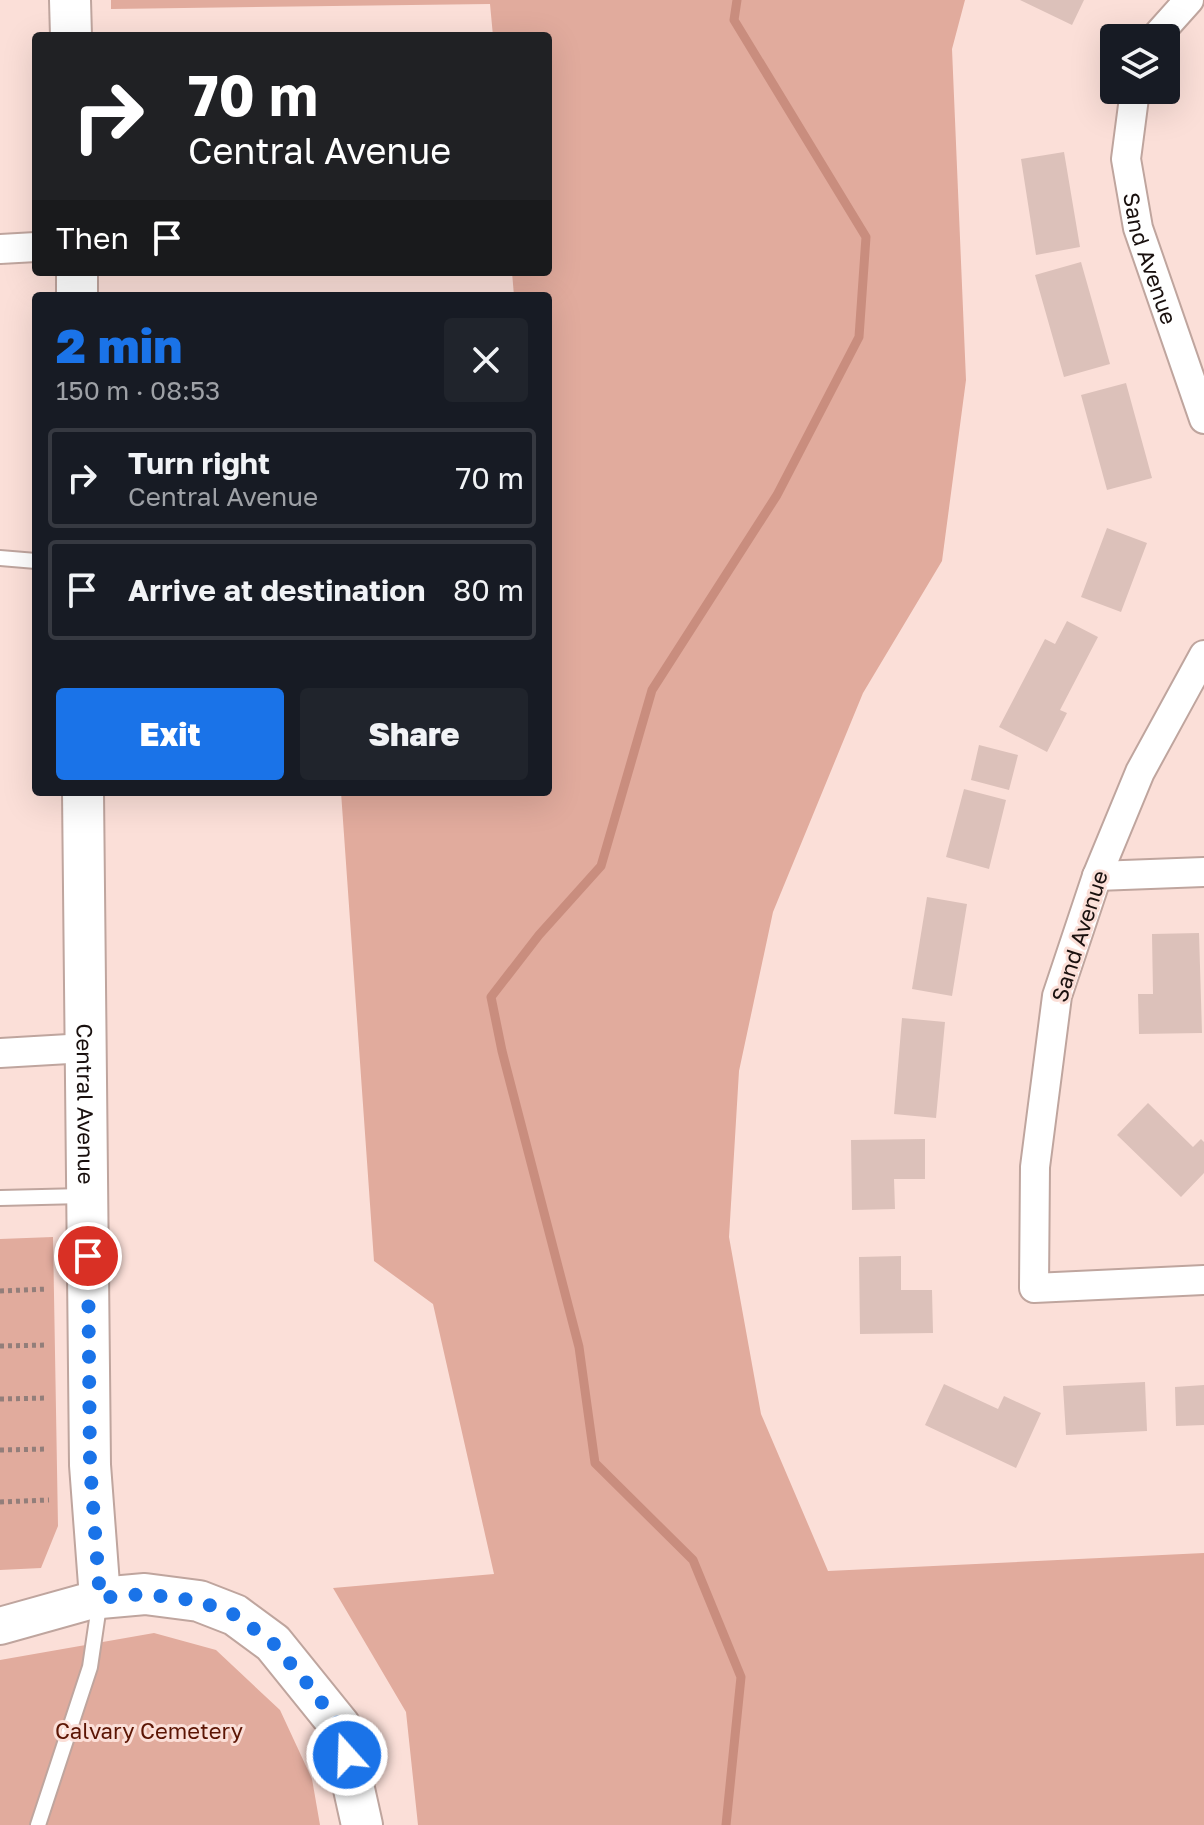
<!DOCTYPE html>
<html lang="en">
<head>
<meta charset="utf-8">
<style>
	body { margin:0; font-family:"Golos Text",sans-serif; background:#20242c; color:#f1f3f6; height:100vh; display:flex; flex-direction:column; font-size:30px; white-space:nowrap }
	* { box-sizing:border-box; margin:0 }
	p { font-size:26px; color:#9ea1a6 }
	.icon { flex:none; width:44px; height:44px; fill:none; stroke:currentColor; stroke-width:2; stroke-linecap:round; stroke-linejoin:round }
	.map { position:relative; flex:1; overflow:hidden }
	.panel { position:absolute; left:32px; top:292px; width:520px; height:504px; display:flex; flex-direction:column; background:#171b24; border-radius:8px; box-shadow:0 8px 32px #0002 }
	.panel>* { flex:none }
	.banner { position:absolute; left:32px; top:32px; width:520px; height:244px; border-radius:8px; box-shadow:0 8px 32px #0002; background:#202124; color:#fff; overflow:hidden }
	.buttons { position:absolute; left:1100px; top:24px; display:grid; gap:16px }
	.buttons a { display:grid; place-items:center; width:80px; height:80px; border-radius:8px; background:#171b24; box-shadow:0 8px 32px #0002; font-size:40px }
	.pin { position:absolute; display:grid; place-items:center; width:68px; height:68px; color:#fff; margin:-34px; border:4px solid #fff; border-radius:50%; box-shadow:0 2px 8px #0007 }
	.me { position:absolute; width:88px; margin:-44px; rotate:340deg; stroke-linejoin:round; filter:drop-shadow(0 0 6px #0008) }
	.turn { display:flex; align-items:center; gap:28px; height:168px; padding:0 24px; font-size:36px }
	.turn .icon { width:104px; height:104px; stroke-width:2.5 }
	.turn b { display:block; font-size:56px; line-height:68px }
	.then { display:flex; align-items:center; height:76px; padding:0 24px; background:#0003; gap:16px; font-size:30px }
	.round { display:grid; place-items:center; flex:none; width:84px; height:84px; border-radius:8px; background:#20242c }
	.overview { display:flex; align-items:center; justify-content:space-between; height:136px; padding:0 24px }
	h1 { font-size:48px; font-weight:800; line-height:60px; color:#1a73e8 }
	.primary-button { display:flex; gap:16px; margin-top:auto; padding:16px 24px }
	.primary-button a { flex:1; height:92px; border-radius:8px; background:#1a73e8; color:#fff; font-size:32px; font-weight:800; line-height:92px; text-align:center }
	.primary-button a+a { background:#20242c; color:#f1f3f6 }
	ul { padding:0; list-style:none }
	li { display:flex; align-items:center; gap:24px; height:100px; margin:0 16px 12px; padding:0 8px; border:4px solid #363941; border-radius:8px }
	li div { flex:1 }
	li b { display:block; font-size:30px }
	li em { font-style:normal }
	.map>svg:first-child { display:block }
	.green { fill:#e1ab9d }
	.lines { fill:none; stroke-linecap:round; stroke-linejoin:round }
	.stream { stroke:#c98d7e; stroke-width:9 }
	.building { fill:#dcc1ba }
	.service-casing { stroke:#bfa59e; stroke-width:18 }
	.minor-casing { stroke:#bfa59e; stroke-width:32 }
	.tertiary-casing { stroke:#bfa59e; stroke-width:40 }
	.secondary-casing { stroke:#bfa59e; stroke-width:44 }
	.path { stroke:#927e7a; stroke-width:5; stroke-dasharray:4 4; stroke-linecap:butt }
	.service { stroke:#fff; stroke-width:14 }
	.minor { stroke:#fff; stroke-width:28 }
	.tertiary { stroke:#fff; stroke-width:36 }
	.secondary { stroke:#fff; stroke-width:40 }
	.route { stroke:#1a73e8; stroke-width:14; stroke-dasharray:0 25.2 }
	.labels { text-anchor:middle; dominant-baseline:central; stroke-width:6; stroke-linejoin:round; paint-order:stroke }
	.street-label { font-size:22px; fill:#19100e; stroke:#fbdfd8 }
	.park-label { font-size:22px; fill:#5c1504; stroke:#fbdfd8 }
</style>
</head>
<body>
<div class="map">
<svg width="1204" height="1825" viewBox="0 0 1204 1825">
	<rect width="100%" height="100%" fill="#fbdfd8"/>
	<path class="green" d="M111 0H965L952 49 966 380 942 561 863 693 773 912 739 1071 729 1237 761 1414 828 1571 1204 1553V1825H418L406 1712 333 1588 494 1574 433 1304 374 1261 341 792H548V296H514L512 272H548V36H493L490 4 111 9Z
		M53 1237 58 1526 41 1568 0 1570V1239Z
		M154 1633 216 1650 280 1710 312 1779 320 1825H0V1660Z"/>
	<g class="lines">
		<path class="stream" d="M726 1825 741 1677 693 1560 595 1463 579 1347 502 1051 491 997 539 935 601 866 652 690 777 495 859 337 866 237 734 20 737 0"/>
	</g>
	<path class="building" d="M1020 0H1084L1072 25Z
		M1064 152 1080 247 1036 255 1021 159Z
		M1081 262 1110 364 1064 377 1035 275Z
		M1126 383 1152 478 1107 490 1081 395Z
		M1107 528 1147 543 1121 612 1081 597Z
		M1067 621 1098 637 1060 710 1067 713 1047 752 999 727 1045 639 1055 644Z
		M979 745 1018 755 1009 790 971 780Z
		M964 789 1006 800 989 869 946 857Z
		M927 897 967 904 952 996 912 989Z
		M1199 933 1202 1033 1139 1034 1138 994H1153L1152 934Z
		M902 1018 945 1022 936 1118 894 1114Z
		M1148 1103 1193 1147 1201 1139 1204 1142V1173L1181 1197 1117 1135Z
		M925 1139V1179H894L895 1209 852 1210 851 1140Z
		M901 1256V1290H932L933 1333 860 1334 859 1257Z
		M1145 1382 1147 1431 1066 1435 1063 1386Z
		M944 1384 998 1409 1004 1396 1041 1413 1016 1468 925 1425Z
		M1204 1385V1425L1176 1426 1175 1387Z"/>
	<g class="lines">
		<g class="service-casing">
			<path id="service" d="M0 558 36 561
				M0 1198 83 1196
				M38 1825 90 1667 100 1599"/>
		</g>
		<g class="minor-casing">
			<g id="minor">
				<path d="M1155 38 1189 0"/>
				<path id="s1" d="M1135 90 1126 159 1138 228 1204 419"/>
				<path d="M0 249 36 247"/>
				<path d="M1204 655 1140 772 1097 876 1057 996 1035 1167 1034 1288 1204 1280"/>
				<path d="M1097 876 1204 872"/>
				<path d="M0 1053 86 1048"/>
			</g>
		</g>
		<g class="tertiary-casing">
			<path id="tertiary" d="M0 1626 100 1598"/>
		</g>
		<g class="secondary-casing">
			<g id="secondary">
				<path d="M70 0 71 36"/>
				<path d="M77 272V296"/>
				<path id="s2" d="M83 792 90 1465 100 1598 145 1594 199 1601 235 1615 273 1643 340 1726 362 1825"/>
			</g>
		</g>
		<path class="path" d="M0 1291 47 1289
			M0 1346 48 1345
			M0 1399 48 1398
			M0 1450 48 1449
			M0 1502 49 1500"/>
		<use href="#service" class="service"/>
		<use href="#minor" class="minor"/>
		<use href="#tertiary" class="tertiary"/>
		<use href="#secondary" class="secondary"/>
	</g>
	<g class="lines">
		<path class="route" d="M88 1256 90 1465 100 1598 145 1594 199 1601 235 1615 273 1643 306 1682 340 1726 347 1755"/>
	</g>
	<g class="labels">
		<g class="street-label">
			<text stroke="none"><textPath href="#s1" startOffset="172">Sand Avenue</textPath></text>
			<text transform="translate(1079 936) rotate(-72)">Sand Avenue</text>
			<text stroke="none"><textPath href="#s2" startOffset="312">Central Avenue</textPath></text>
		</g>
		<g class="park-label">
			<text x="149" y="1730">Calvary Cemetery</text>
		</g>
	</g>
</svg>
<div class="buttons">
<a><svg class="icon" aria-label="layers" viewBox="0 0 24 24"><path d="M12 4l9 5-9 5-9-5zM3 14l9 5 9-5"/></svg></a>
</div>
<div class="pin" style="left:88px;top:1256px;background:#d93025"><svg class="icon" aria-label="arrive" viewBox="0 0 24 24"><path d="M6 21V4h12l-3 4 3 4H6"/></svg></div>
<svg class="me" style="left:347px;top:1755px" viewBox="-20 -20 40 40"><circle r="17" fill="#1a73e8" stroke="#fff" stroke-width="3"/><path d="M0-11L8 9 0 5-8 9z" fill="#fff"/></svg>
<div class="banner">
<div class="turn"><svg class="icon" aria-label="right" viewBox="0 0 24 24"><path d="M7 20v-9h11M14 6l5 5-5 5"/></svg><div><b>70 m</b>Central Avenue</div></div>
<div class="then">Then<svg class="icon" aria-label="arrive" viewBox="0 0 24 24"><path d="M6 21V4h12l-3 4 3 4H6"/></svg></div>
</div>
<section class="panel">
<div class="overview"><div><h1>2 min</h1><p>150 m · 08:53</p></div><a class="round"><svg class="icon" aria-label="close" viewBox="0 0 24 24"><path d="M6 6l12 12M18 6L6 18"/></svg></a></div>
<ul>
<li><svg class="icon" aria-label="right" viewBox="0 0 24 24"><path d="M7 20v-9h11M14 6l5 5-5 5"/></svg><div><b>Turn right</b><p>Central Avenue</p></div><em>70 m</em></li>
<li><svg class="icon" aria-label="arrive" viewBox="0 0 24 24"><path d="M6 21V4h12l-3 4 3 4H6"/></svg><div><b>Arrive at destination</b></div><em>80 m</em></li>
</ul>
<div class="primary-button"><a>Exit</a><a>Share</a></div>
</section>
</div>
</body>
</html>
